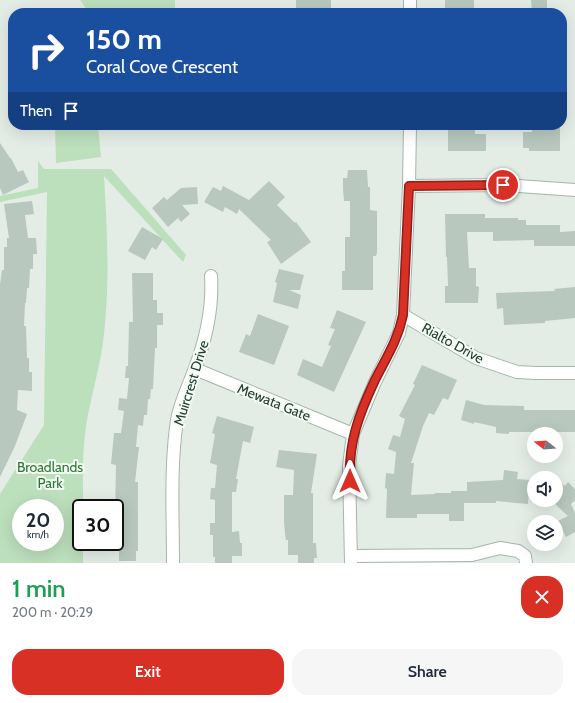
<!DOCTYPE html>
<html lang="en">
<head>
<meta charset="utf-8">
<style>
	body { margin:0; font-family:Cabin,sans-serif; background:#f6f6f7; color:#1f2937; height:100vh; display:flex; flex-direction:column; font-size:15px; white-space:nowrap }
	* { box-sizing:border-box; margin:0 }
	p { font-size:13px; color:#747a83 }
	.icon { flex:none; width:22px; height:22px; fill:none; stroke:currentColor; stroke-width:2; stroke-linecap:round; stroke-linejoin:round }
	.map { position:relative; height:563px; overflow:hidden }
	.panel { display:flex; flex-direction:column; background:#fff; flex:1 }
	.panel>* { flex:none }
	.guide { position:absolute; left:8px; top:8px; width:559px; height:122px; border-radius:16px; box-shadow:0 4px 16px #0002; background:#1a4fa0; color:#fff; overflow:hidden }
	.needle { width:26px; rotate:287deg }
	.buttons { position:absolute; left:527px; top:427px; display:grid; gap:8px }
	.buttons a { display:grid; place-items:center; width:36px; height:36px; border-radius:50%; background:#fff; box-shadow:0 4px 16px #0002; font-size:20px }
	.speed { position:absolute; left:12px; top:499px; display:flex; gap:8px; font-size:20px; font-weight:700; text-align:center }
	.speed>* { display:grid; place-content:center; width:52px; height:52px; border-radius:50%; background:#fff; box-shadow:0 4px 16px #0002; line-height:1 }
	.speed small { font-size:10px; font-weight:400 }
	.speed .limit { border:2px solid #111; border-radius:6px; background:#fff; color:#111 }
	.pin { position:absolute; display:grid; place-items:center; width:34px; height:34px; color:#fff; margin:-17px; border:2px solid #fff; border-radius:50%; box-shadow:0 1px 4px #0007 }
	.me { position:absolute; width:44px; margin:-22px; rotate:0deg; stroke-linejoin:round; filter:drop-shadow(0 0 3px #0008) }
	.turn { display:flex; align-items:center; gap:14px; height:84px; padding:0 12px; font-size:18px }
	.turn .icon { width:52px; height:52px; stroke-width:2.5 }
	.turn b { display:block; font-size:28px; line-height:34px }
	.then { display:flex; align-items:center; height:38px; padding:0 12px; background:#0003; gap:8px; font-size:15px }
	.round { display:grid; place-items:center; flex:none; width:42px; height:42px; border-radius:16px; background:#f6f6f7 }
	.head { display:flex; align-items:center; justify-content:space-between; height:68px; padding:0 12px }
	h1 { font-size:24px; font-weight:600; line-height:30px; color:#1e9e55 }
	.cta { display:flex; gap:8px; margin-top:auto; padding:8px 12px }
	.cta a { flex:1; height:46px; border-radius:16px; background:#d93025; color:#fff; font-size:16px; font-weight:600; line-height:46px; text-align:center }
	.cta a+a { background:#f6f6f7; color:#1f2937 }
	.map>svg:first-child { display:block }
	.green { fill:#bcdfbc; fill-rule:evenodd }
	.building { fill:#b8c8be }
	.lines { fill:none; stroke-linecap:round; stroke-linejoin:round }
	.minor-casing { stroke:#a5b5ab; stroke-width:14 }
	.minor { stroke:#fff; stroke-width:12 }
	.route-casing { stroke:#8d1f18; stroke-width:10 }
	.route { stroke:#d93025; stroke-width:7 }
	.labels { text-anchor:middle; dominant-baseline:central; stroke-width:4; stroke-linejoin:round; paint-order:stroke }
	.street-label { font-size:14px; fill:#223f2f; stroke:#f4faf5 }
	.park-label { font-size:14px; fill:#2b7833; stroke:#f4faf5 }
</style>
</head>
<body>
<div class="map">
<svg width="575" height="563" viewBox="0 0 575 563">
	<rect width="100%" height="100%" fill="#e3ede6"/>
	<path class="green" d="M80 0H175V13H89Z
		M189 8 250 9V13H189Z
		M55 125H98L101 157 56 163Z
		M38 161 44 169H111L186 255 183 262 104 176C107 228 110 281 104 334 101 365 91 395 86 426 82 453 83 481 83 508H81V542H83V563H0V494L44 425 47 192 0 202V196L38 188ZM21 508H55V542H21Z"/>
	<path class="building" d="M296 0H331V13H296Z
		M445 0H474V13H445Z
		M531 0H547V13H532Z
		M448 125H475V134H486V151H448Z
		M532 125H560V151H529V148H523V132H532Z
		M0 143 10 158H11L18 172 23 170 29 182 3 195 0 188Z
		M348 170H367L368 187H370V210L377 211V253L376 256H373V290H342V271H345V237H350V201H344L343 189V178H347Z
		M269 181 285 197 277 205 295 223 296 222 311 242 281 264 267 242 271 240 239 209 237 214 225 207 223 212 204 202 213 187 221 191 223 186 249 200Z
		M197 187 198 204 182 205 190 214 181 222 178 218 168 227 152 208 164 197 167 200 181 188Z
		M32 201 34 214 25 215 28 238H36L37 254H33V269H30L29 288H27L26 303H25L24 326H26L27 358H29V372H32V391L18 390 17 410 27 414 15 446 0 477V284L2 270H4V247H7V238H9L4 204Z
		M445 214H485V218H518V220H526V225H560V232L575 231V246H534V240L493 241V232H467L469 268H476V286L479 287 478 303H445V286H448L447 257H446Z
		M142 227 163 239 156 250 152 247 145 260 128 251Z
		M279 269 304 275 300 290H289L301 295 298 309 273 302 277 283 275 282Z
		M132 273H153V300H157V313H163V325H157V348H155L153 389H151L150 399H148L147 415H144L143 426 138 425 136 447H139L135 482H138V551H136V561H119V549H115V537H116L115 515 116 465 111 464 114 433H121L124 411 118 410 119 398 127 399 129 378H125L126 366H128L129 322H133Z
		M575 287V318L545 321V323L504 325 503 308 497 309 496 293 555 291 554 289Z
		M337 310 366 322 334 392 297 375 303 359 322 367 331 346 328 345 335 329 330 328Z
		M258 314 289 326 274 365 239 352 246 334 250 336Z
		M422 365 457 380 448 400 443 398 434 415 429 413 423 426 411 463H414L411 495 435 494V493H451V491H467V482L503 480 504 470 518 472 517 479 530 480 528 504 496 501V503H464V521H449V514H417V518H386L387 489 385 488 386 473 394 474 396 452 388 449 393 435 400 437 405 419 399 416 415 385 413 384Z
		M466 400 484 405 524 406V410H575V432H509V434L496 433V427L474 422V424L461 420Z
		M217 416 254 427 250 443 243 441 236 479H238L236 492H232V532L239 531 240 543H242V556H232V563H215V557H213V535H210V523H215V500L210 499 211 488H215L217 465 210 463 215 434 212 433Z
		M279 450 317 454 311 493H313V543H316L317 558H314V563H298V555H288V540H286L285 534 284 521V495H293L294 470 276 467Z
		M556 477 565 486 568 482 575 489V500L571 504 575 513V532L566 537 558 521 568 516 556 505Z"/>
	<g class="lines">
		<g class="minor-casing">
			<path id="minor" d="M410 13V0
				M409 186 503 185 575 190
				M403 315 476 358 517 372 536 373H575
				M195 369 353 434
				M352 556 472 555 500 548 518 551 525 556 526 563
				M173 563C173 516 170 467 177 420 180 402 189 385 195 368 206 339 213 307 211 276
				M351 563 349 466 353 434 375 382 399 333 403 315 409 186 410 125"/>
		</g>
		<use href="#minor" class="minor"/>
	</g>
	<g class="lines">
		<g class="route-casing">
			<path id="route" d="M350 481C348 443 359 414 375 380 386 358 398 340 403 315L409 186 503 185"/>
		</g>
		<use href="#route" class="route"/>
	</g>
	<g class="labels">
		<g class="street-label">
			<text transform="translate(453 343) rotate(29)">Rialto Drive</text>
			<text transform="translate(191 383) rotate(-73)">Muircrest Drive</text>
			<text transform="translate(274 402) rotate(22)">Mewata Gate</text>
		</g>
		<g class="park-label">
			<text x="50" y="467">Broadlands<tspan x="50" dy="16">Park</tspan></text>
		</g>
	</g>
</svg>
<div class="buttons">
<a><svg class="needle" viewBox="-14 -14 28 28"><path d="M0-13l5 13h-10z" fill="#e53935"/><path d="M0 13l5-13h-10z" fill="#747a83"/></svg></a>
<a><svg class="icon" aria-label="sound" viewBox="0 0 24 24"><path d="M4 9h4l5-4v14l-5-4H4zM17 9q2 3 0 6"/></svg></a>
<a><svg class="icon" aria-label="layers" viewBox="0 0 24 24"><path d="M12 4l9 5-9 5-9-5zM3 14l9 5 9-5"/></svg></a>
</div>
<div class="speed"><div>20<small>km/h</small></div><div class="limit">30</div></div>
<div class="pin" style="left:503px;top:185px;background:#d93025"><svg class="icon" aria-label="arrive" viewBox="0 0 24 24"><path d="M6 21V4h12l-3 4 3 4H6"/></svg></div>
<svg class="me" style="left:350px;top:481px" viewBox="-20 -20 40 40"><path d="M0-17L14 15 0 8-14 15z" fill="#d93025" stroke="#fff" stroke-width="4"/></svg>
<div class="guide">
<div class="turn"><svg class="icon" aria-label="right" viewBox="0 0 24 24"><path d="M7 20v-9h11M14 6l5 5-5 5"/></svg><div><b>150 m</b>Coral Cove Crescent</div></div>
<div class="then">Then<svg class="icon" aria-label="arrive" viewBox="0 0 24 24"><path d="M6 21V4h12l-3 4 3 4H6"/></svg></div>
</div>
</div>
<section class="panel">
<div class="head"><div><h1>1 min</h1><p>200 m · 20:29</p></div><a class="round" style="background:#d93025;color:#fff"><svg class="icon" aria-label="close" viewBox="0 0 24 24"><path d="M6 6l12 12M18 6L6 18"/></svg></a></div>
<div class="cta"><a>Exit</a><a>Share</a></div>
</section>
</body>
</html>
